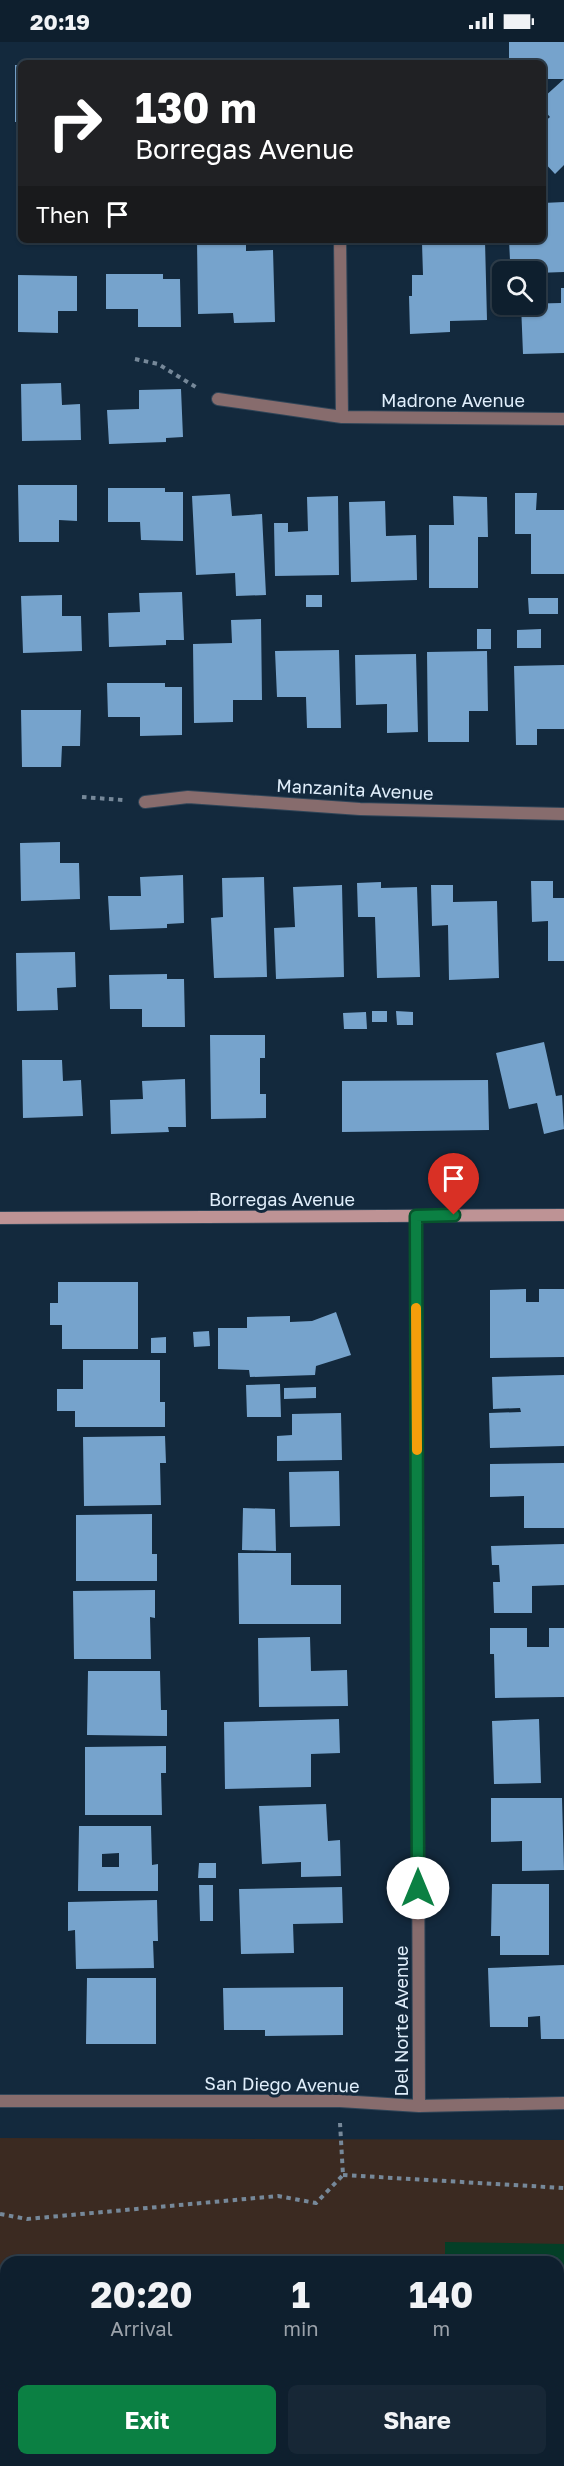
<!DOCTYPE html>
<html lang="en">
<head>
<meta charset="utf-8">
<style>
	body { margin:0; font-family:"Golos Text",sans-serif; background:#172736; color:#f1f3f6; height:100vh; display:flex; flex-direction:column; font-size:22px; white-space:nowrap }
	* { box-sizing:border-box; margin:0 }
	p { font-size:20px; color:#9ba2aa }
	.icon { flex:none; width:33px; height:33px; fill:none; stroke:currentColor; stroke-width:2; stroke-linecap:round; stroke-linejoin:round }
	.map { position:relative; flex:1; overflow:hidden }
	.sheet { position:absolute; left:0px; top:2214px; width:564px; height:210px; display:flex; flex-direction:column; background:#0e1f2e; border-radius:18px 18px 0 0; box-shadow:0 2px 4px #0004,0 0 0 2px #2e3d4a }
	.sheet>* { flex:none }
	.guide { position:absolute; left:18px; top:18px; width:528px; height:183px; border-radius:9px; box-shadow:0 2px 4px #0004,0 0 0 2px #2e3d4a; background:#202124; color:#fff; overflow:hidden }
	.fabs { position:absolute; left:492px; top:219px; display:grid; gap:12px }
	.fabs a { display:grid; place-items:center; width:54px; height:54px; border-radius:9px; background:#0e1f2e; box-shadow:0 2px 4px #0004,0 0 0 2px #2e3d4a; font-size:30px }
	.pin { position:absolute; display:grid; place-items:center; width:51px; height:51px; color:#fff; margin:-62px -26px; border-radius:50% 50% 50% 0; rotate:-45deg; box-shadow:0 0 6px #0007 }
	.pin .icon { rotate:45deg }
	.me { position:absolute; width:66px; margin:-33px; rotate:0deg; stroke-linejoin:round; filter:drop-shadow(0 0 4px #0008) }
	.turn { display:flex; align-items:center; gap:21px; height:126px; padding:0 18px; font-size:27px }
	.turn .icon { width:78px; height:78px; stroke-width:2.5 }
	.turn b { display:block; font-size:42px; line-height:51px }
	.then { display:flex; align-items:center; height:57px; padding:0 18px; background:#0003; gap:12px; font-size:22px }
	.eta { display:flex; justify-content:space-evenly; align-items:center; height:102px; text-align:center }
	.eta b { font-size:36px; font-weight:700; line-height:42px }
	.button { display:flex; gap:12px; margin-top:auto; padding:12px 18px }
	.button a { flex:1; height:69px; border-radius:9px; background:#0b8043; color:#fff; font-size:24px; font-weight:700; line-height:69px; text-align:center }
	.button a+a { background:#172736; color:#f1f3f6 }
	.status { display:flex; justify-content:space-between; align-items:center; height:42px; padding:0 30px; background:#0e1f2e; direction:ltr }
	.status svg { height:16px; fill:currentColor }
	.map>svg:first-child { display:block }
	.education { fill:#3b2a21; fill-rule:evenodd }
	.green { fill:#043f27 }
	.building { fill:#76a3cc; fill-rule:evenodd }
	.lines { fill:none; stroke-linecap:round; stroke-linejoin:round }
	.street-casing { stroke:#304558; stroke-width:14 }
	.secondary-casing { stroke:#304558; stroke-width:14 }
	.path { stroke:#768899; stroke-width:4; stroke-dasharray:4.5 4.5; stroke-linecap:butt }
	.street { stroke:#876c6d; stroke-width:12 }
	.secondary { stroke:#be9395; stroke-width:12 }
	.route-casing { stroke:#07532c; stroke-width:15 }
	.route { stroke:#0b8043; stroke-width:10 }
	.slow { stroke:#f59e0b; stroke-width:10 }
	.labels { text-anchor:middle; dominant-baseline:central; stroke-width:6; stroke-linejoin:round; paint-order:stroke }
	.street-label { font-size:18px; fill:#e0eefb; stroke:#13293d }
</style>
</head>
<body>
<div class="status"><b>20:19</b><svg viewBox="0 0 49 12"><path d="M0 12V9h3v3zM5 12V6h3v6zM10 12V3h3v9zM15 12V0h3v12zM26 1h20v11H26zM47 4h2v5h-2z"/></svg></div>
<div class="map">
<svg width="564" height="2424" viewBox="0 0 564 2424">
	<rect width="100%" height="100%" fill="#13293d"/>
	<path class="education" d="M0 2096 564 2098V2424H0ZM6 2220H558V2418H6Z"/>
	<path class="green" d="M445 2200 564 2202V2424H442V2418H558V2220H445Z
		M0 2233H6V2418H267V2424H0Z"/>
	<path class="building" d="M509 0H564V123L555 132 543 119V81L550 75 543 67V56L564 37H543V21H509Z
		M355 18V21H321V19Z
		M383 18H408V21H383Z
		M15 23H21V80H15Z
		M564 160V230L536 231 531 230 530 217 510 218 509 198H543V161Z
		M197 198H246V209L273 208 275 280 234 281 233 271 198 272Z
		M485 199 487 278 450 279V290L410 292 409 254H412V233H423L422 201Z
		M106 232H163V237H180L181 285H138V267H106Z
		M18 233 77 234V269H58V291L18 290Z
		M561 246H564V311L523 312 521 262 561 261Z
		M61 341 62 363 80 362 81 398 22 399 21 342Z
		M181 347 183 395 166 396V400L109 402 107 368 139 367V348Z
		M18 443H77V479L59 478V500H19Z
		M108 446H165V450H183V499L141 498 140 480H108Z
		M515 451H537L536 468H564V532H531V492H515Z
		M230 452 232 474 262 472 266 553 236 554 235 531 196 533 192 454Z
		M338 454 339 533 275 534 274 481H288V490L308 489 307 455Z
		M453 454 487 455 488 495H478V546H429V483H454Z
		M385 459 386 494 416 493 417 538 351 540 349 460Z
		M182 550 184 598H166V603L109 605 108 571 140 570 139 551Z
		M62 553V574H81L82 609 23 611 21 554Z
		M306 553H322V565H306Z
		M528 556H558V572H529Z
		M261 577 262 658H233V680L194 681 193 602 232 601 231 578Z
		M477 587H491V607H477Z
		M541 587V606H517V588Z
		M339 608 341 686H307L306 655H277L275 609Z
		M487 609 488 669H469V700H428L427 610Z
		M416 612 418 690 387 691V662L356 663 355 613Z
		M564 623V687H537V703H516L514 624Z
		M107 641H165V645H182V693L140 694V675H108Z
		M21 668H81L80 704H62L61 725H22Z
		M60 800V821H79L80 857 21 859 20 801Z
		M183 833 184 881 167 882V886L110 888 108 854H141L140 835Z
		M264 835 267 935 214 936 211 876 223 875 222 836Z
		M531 839H553V856H564V919H548V879L532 880Z
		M381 840V846L417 845 420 935 377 936 375 875H358L357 841Z
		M342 843 344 935 276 937 274 886 295 885 293 845Z
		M431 843H453V860L497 859 499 936 449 938 448 883 432 884Z
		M75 910 76 945 57 946 58 968 17 969 16 911Z
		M167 932V937H184L185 985H142V967H110L109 933Z
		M372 969H387V980H372Z
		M396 969 413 970V983H397Z
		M366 970 367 987H344L343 971Z
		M210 993H265V1016H260V1052H266V1076L211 1077Z
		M544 1000 556 1054 562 1053 564 1087 544 1092 537 1061 509 1067 496 1011Z
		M22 1018H62L63 1039 81 1038 83 1074 23 1076Z
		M185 1037 186 1085H168L169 1090 111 1092 110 1058 143 1057 142 1039Z
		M488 1038 489 1088 342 1090V1039Z
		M58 1240H138V1307H62V1283H50V1261H58Z
		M526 1247V1260H539V1247H564V1315L490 1316V1248Z
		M336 1270 351 1313 316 1324 315 1333 250 1335 249 1328 218 1327V1286H247V1275L290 1274V1280L312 1279Z
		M209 1289 210 1304 194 1305 193 1290Z
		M166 1295V1311H151V1296Z
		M83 1318H160V1360H165V1385H75V1369H57V1347H83Z
		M564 1333V1404L490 1406 489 1371 521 1370 520 1366 493 1367 492 1335Z
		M280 1342 281 1375H247L246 1343Z
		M316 1345V1356L284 1357V1346Z
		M341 1371 342 1418 277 1419V1394L292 1393V1372Z
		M165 1394 166 1421H160L161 1463 84 1464 83 1395Z
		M564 1421V1486H524V1454L490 1455V1422Z
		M339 1429 340 1484 290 1485 289 1430Z
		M243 1466 275 1467 276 1509 242 1508Z
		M152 1472V1512H157V1539H76V1473Z
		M564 1502V1543L532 1544V1571H494L493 1540H500L499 1523H492L491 1504Z
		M238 1511H291V1543H341V1582H239Z
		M155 1548V1576L150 1575 151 1617H74L73 1549Z
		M490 1586H527V1605H549V1586H564V1655L495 1656 494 1612H490Z
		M310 1595 311 1629 347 1628 348 1664 259 1665 258 1596Z
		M88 1629H160L161 1668H167V1694L87 1693Z
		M339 1677 340 1711 311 1712V1745L225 1747 224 1680Z
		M539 1677 541 1741 494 1742 492 1679Z
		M166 1704V1731H161L162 1773H85V1705Z
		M491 1756H562L564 1828 522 1829V1799L491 1800Z
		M326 1762 328 1799 340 1798 341 1834 301 1835V1820L262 1822 259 1764Z
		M79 1784H151L152 1823 158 1822V1849H78ZM119 1811V1825H102V1812Z
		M199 1821H216V1836H198Z
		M492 1842H549V1913H500V1894H491Z
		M199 1843H213V1879H200Z
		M342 1845 343 1881 293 1882 294 1911 241 1912 239 1847Z
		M157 1858 158 1899H153L154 1926 76 1927 75 1888 68 1889V1860Z
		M564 1923V1997H541L540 1974 528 1975V1985H490L488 1926Z
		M87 1936H156V2002H86Z
		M343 1945V1993L265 1994V1988H224L223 1946Z"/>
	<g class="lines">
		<g class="street-casing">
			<path id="street" d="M340 198 342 375
				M218 357 342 375 564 377
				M145 760 188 755 360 767 564 772
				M416 1174 419 2064
				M0 2059H340L419 2064 564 2061"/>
		</g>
		<g class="secondary-casing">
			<path id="secondary" d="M0 1176 564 1173"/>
		</g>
		<path class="path" d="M135 317 158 322 199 347
			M82 755 123 758
			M343 2133 564 2146
			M0 2172 27 2177 278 2154 316 2161 343 2133 340 2081"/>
		<use href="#street" class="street"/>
		<use href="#secondary" class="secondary"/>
	</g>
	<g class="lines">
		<g class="route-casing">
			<path id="route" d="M418 1846 416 1174 454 1173"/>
		</g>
		<use href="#route" class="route"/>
		<path class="slow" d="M416 1266 417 1408"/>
	</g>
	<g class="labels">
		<g class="street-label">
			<text x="453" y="358">Madrone Avenue</text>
			<text transform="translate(355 747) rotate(3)">Manzanita Avenue</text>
			<text x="282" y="1157">Borregas Avenue</text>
			<text transform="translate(401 1979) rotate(-90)">Del Norte Avenue</text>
			<text transform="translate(282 2042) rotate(1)">San Diego Avenue</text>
		</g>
	</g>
</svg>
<div class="fabs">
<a><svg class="icon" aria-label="search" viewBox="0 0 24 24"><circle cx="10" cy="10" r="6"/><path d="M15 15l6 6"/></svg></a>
</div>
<div class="pin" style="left:454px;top:1173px;background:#d93025"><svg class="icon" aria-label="arrive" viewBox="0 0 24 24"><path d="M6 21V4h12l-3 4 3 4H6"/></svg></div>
<svg class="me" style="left:418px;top:1846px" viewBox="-20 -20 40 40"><circle r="19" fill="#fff"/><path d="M0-13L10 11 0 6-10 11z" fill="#0b8043"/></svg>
<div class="guide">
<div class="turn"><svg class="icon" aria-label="right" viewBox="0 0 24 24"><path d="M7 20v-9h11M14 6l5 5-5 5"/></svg><div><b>130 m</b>Borregas Avenue</div></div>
<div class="then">Then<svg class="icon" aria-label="arrive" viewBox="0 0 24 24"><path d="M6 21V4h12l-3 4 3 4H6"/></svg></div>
</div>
<section class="sheet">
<div class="eta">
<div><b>20:20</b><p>Arrival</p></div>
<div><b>1</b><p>min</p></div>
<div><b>140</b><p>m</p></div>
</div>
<div class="button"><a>Exit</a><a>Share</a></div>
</section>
</div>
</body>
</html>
